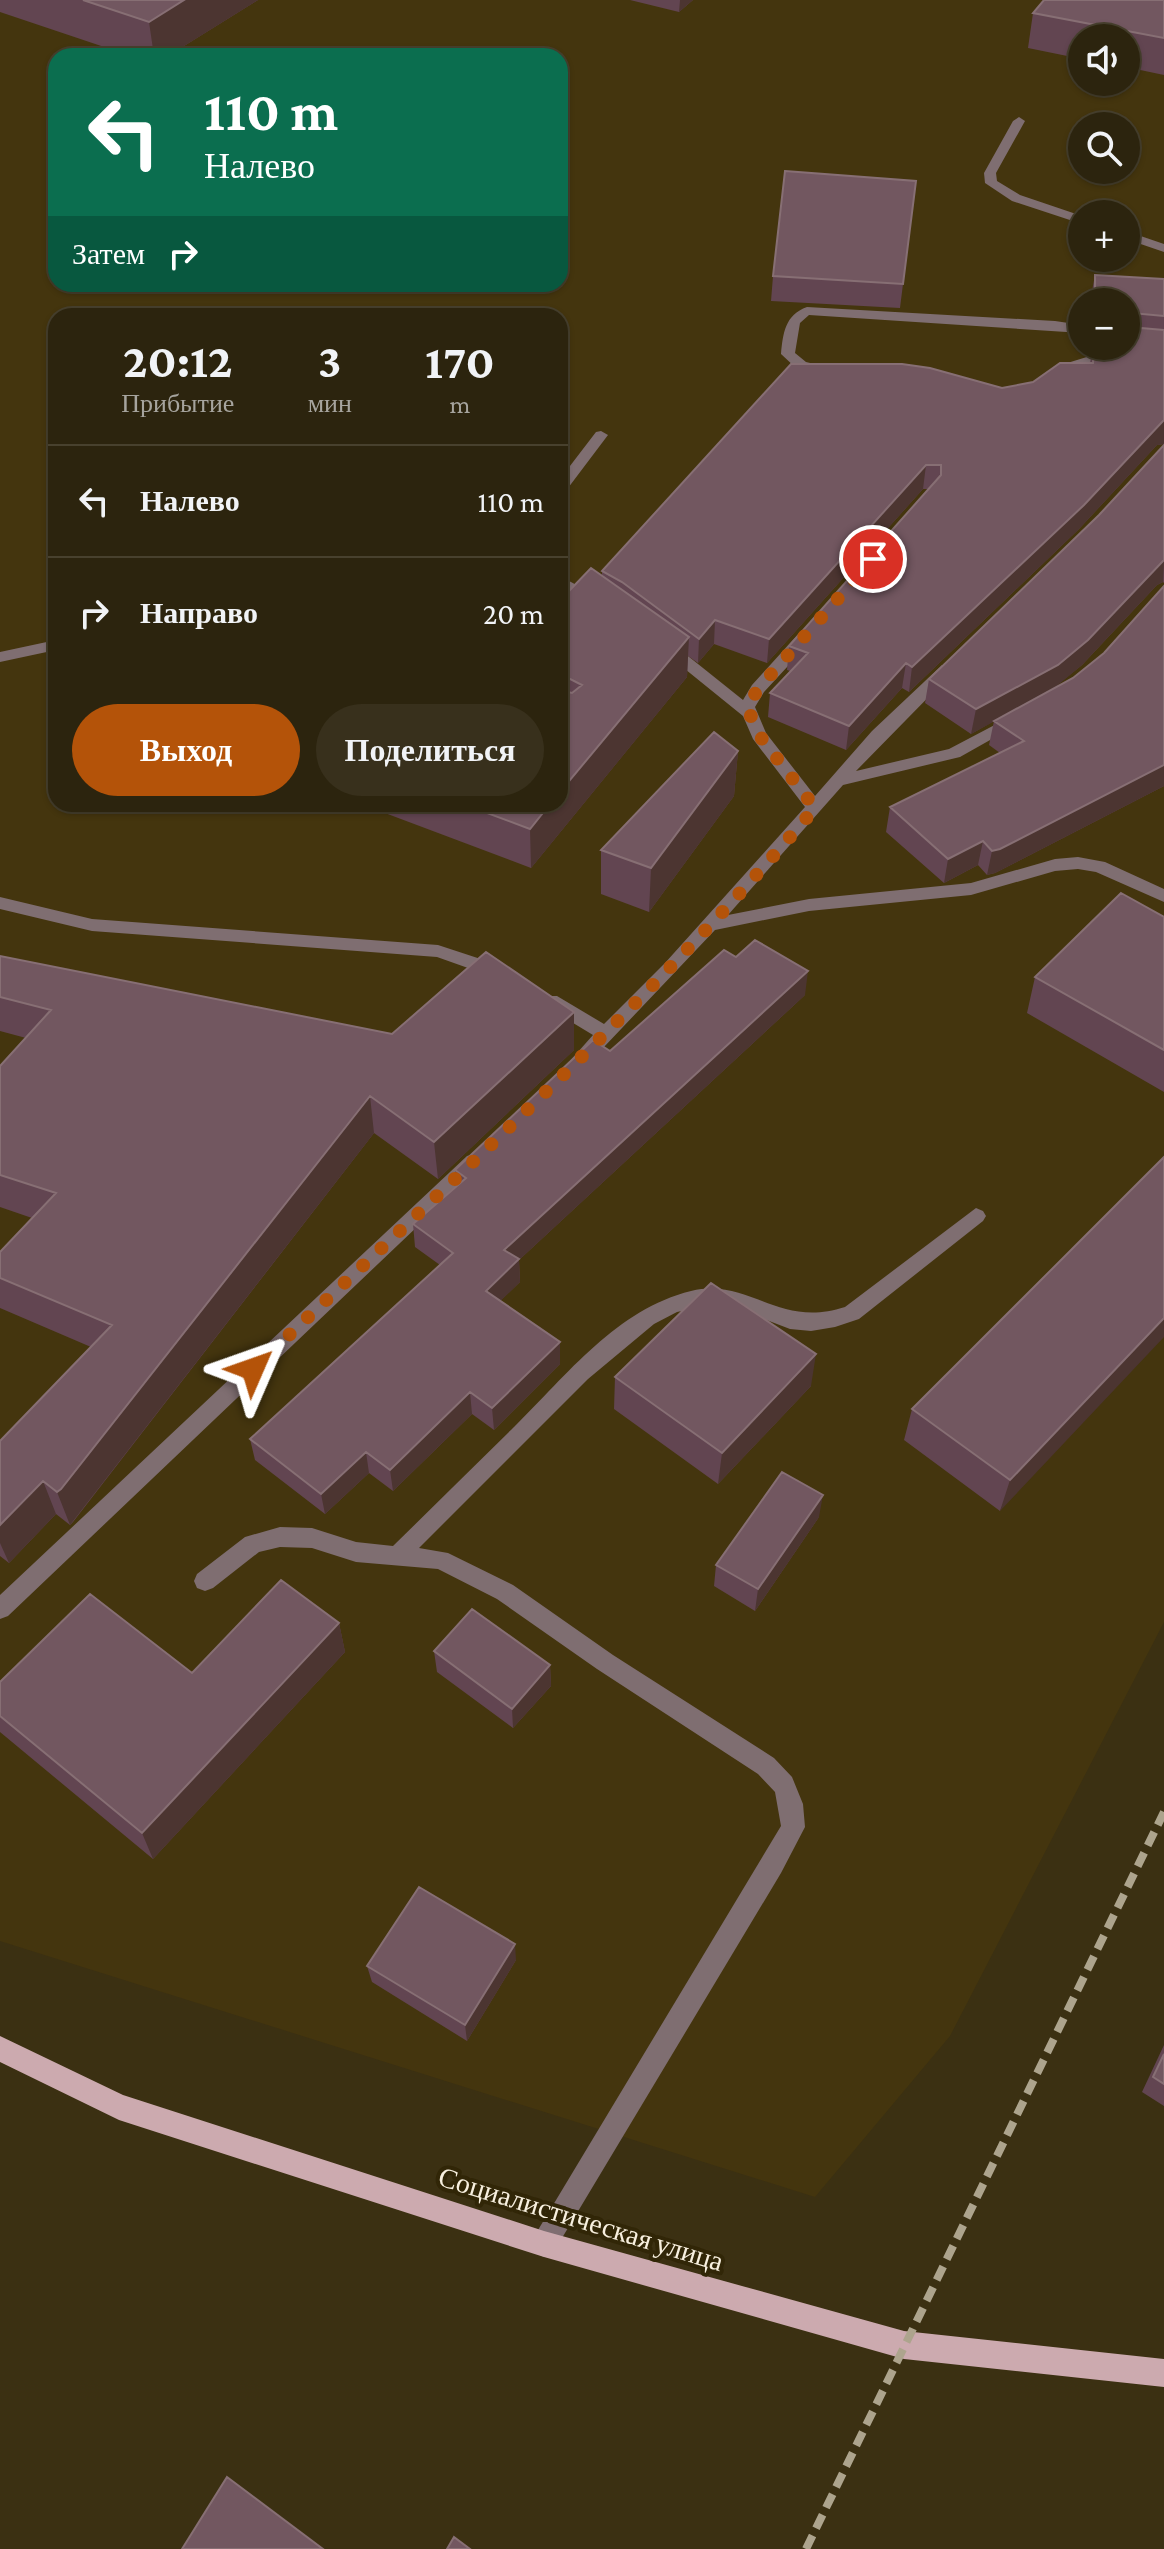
<!DOCTYPE html>
<html lang="ru">
<head>
<meta charset="utf-8">
<style>
	body { margin:0; font-family:"Crimson Pro",serif; background:#38301c; color:#f1f3f6; height:100vh; display:flex; flex-direction:column; font-size:30px; white-space:nowrap }
	* { box-sizing:border-box; margin:0 }
	p { font-size:26px; color:#a6a49e }
	.icon { flex:none; width:44px; height:44px; fill:none; stroke:currentColor; stroke-width:2; stroke-linecap:round; stroke-linejoin:round }
	.map { position:relative; flex:1; overflow:hidden }
	.side { position:absolute; left:48px; top:308px; width:520px; height:504px; display:flex; flex-direction:column; background:#2c240e; border-radius:24px; box-shadow:0 2px 6px #0004,0 0 0 2px #48412e }
	.side>* { flex:none }
	.top-card { position:absolute; left:48px; top:48px; width:520px; height:244px; border-radius:24px; box-shadow:0 2px 6px #0004,0 0 0 2px #48412e; background:#0b6e4f; color:#fff; overflow:hidden }
	.controls { position:absolute; left:1068px; top:24px; display:grid; gap:16px }
	.controls a { display:grid; place-items:center; width:72px; height:72px; border-radius:50%; background:#2c240e; box-shadow:0 2px 6px #0004,0 0 0 2px #48412e; font-size:40px }
	.pin { position:absolute; display:grid; place-items:center; width:68px; height:68px; color:#fff; margin:-34px; border:4px solid #fff; border-radius:50%; box-shadow:0 2px 8px #0007 }
	.me { position:absolute; width:88px; margin:-44px; rotate:47deg; stroke-linejoin:round; filter:drop-shadow(0 0 6px #0008) }
	.turn { display:flex; align-items:center; gap:28px; height:168px; padding:0 24px; font-size:36px }
	.turn .icon { width:104px; height:104px; stroke-width:2.5 }
	.turn b { display:block; font-size:56px; line-height:68px }
	.then { display:flex; align-items:center; height:76px; padding:0 24px; background:#0003; gap:16px; font-size:30px }
	.eta { display:flex; justify-content:space-evenly; align-items:center; height:136px; text-align:center }
	.eta b { font-size:48px; font-weight:700; line-height:56px }
	.primary-button { display:flex; gap:16px; margin-top:auto; padding:16px 24px }
	.primary-button a { flex:1; height:92px; border-radius:48px; background:#b45309; color:#fff; font-size:32px; font-weight:700; line-height:92px; text-align:center }
	.primary-button a+a { background:#38301c; color:#f1f3f6 }
	ul { padding:0; list-style:none }
	li { display:flex; align-items:center; gap:24px; height:112px; padding:0 24px; border-top:2px solid #48412e }
	li div { flex:1 }
	li b { display:block; font-size:30px }
	li em { font-style:normal }
	.map>svg:first-child { display:block }
	.built { fill:#44350e; fill-rule:evenodd }
	.lines { fill:none; stroke-linecap:round; stroke-linejoin:round }
	.minor { fill:#7f6e71; fill-rule:evenodd }
	.major { fill:#ccaaaf; fill-rule:evenodd }
	.rail { stroke:#ada48d; stroke-width:8; stroke-dasharray:15 8; stroke-linecap:butt }
	.wall { fill:#624551 }
	.shaded-wall { fill:#4c3531 }
	.building { fill:#725760; stroke:#876f74; stroke-width:2 }
	.route { stroke:#b45309; stroke-width:14; stroke-dasharray:0 25.2 }
	.labels { text-anchor:middle; dominant-baseline:central; stroke-width:8; stroke-linejoin:round; paint-order:stroke }
	.near-street-label { font-size:28px; fill:#f8f0df; stroke:#312607 }
</style>
</head>
<body>
<div class="map">
<svg width="1164" height="2549" viewBox="0 0 1164 2549">
	<rect width="100%" height="100%" fill="#3b3012"/>
	<path class="built" d="M0 0H1164V1622L950 2036 815 2197 0 1941ZM1082 38H1126V82H1082ZM56 56H560V284H56ZM1082 126H1126V170H1082ZM1082 214H1126V258H1082ZM1082 302H1126V346H1082ZM56 316H560V804H56Z"/>
	<g class="lines">
		<path class="minor" d="M1019 117 1025 121 996 173 997 181 1020 195 1082 216V224L1012 201 985 183 984 173 1013 121Z
			M1126 231 1164 244V252L1126 239Z
			M807 307 1055 321 1082 325V333L809 315 800 323 795 353 806 362 831 368V374L826 375 796 368 781 354C783 333 785 315 807 307Z
			M1116 348 1123 352 1121 355 1074 370 1062 379 1050 376 1064 364Z
			M601 431 608 435 565 492 560 493V479L596 432Z
			M560 576 602 599 605 602 602 605H592L560 587Z
			M806 631 814 636 812 640 764 692 755 707 766 733 815 796 872 731 942 665H954L956 669 856 771 949 749 1006 719H1018L1020 723 960 757 843 785 728 915 809 899 971 883 1055 859 1078 857 1105 862 1164 889V902L1096 872 1078 869 1055 871 971 895 809 911 715 930 585 1067H571L569 1062 593 1035 545 1006 542 1001 545 996H557L604 1024 665 963 805 807 753 739 743 716 659 648 661 644H673L743 700 752 685 800 632Z
			M56 640V650L0 662V652Z
			M0 897 92 919 438 945 505 967 508 972 499 979 437 957 92 931 0 909Z
			M474 1154 481 1156 484 1161 481 1166 8 1616 0 1619V1595L467 1156Z
			M976 1208 983 1211 986 1216 983 1221 859 1319 835 1327 811 1331 790 1329 738 1309 711 1305 677 1312 654 1324 588 1379 419 1548 448 1553 513 1585 613 1655 774 1758 792 1777 803 1804 805 1827 781 1873 553 2253 544 2257 535 2253 531 2244 535 2235 781 1826 775 1792 758 1774 597 1669 497 1599 438 1569 356 1562 312 1548 280 1547 259 1552 213 1588 205 1591 197 1588 194 1581 197 1574 245 1537 280 1527 312 1528 356 1542 393 1546C434 1506 474 1466 515 1426 567 1375 617 1309 691 1291 749 1277 778 1329 845 1307Z"/>
		<path class="major" d="M0 2036 123 2095 544 2231 904 2331 1164 2359V2387L904 2359 544 2257 119 2120 0 2062Z"/>
		<path class="rail" d="M806 2549 1164 1812"/>
	</g>
	<path class="wall" d="M0 0H258L168 56H131L0 12Z
		M630 0H693L679 12Z
		M1164 0V75L1126 67V38H1082V59L1028 48 1033 13Z
		M916 181 900 308 771 301 773 276Z
		M1095 275 1164 279V444L1157 445 1079 529 909 692 902 688 846 750 768 717 770 693 790 671 787 670 789 646 928 489H923L767 663 714 644 698 663 688 656 687 677 531 868 361 804H560V588L569 591 602 576V571L1002 388 1033 382 1090 363 1092 353 1089 354V346H1126V302H1090Z
		M1164 445V583L1163 582 1157 585 1082 665 1052 689 1073 678 1104 653 1164 586V786L995 873 987 875 978 865 944 883 886 832 890 807 1000 753 989 745 994 721 971 734 925 703 929 679 1099 515Z
		M738 751 734 796 649 912 601 894V850Z
		M1164 917V1092L1027 1013 1035 977Z
		M0 956 392 1034 574 1050 438 1179 374 1133 73 1522 70 1525 56 1514 9 1563 0 1556V1441L91 1347 0 1308V1252L32 1218 0 1207V1066L26 1038 0 1031Z
		M805 995 519 1260 520 1282 500 1301 560 1342V1364L494 1430 472 1414 393 1491 369 1473 325 1514 255 1460 250 1439 440 1265 415 1247 413 1224 456 1186 455 1170 610 1051Z
		M1164 1157 1000 1511 904 1440 912 1409Z
		M615 1377 811 1386 718 1484 614 1409Z
		M819 1517 755 1611 714 1586 716 1565Z
		M339 1623 345 1652 153 1859 0 1732V1682L192 1673Z
		M434 1651 550 1665 551 1686 513 1728 437 1672Z
		M516 1960 467 2041 372 1982 367 1966Z
		M1164 2045V2106L1142 2092Z"/>
	<path class="shaded-wall" d="M184 0H258L168 56H154L149 22Z
		M680 0H693L679 12Z
		M1132 313 1126 338V320Z
		M1164 420V444L1157 445 1079 529 909 692 912 667Z
		M926 465 923 489 767 663 769 639Z
		M1164 560 1163 582 1157 585 1082 665 1052 690 971 734 976 709Z
		M715 620 714 644 698 663 699 639Z
		M689 637 687 677 531 868 530 829 550 804H560V792Z
		M906 663 902 688 846 750 849 726Z
		M738 751 734 796 649 912 651 868Z
		M1164 765V786L995 873 987 875 992 851Z
		M983 841 978 865 944 883 948 859Z
		M808 971 805 995 519 1260 520 1282 488 1313 486 1291 504 1250Z
		M574 1012V1050L438 1179 434 1142Z
		M370 1096 374 1133 70 1525 57 1492Z
		M1164 1318V1337L1000 1511 1010 1480Z
		M560 1342V1364L494 1430 492 1408Z
		M816 1354 811 1386 718 1484 722 1453Z
		M470 1392 472 1414 393 1491 390 1470Z
		M366 1452 369 1473 325 1514 321 1494Z
		M43 1481 56 1514 9 1563 0 1543V1525Z
		M823 1495 819 1517 755 1611 758 1589Z
		M339 1623 345 1652 153 1859 142 1833Z
		M550 1665 551 1686 513 1728 512 1709Z
		M515 1944 516 1960 467 2041 465 2025Z"/>
	<path class="building" d="M83 0H184L149 22Z
		M1044 0H1164V38L1033 13Z
		M785 171 916 181 903 284 773 276Z
		M1095 275 1164 279V316L1132 313 1128 320H1126V302H1095Z
		M1141 328 1164 330V420L1084 505 912 667 906 663 849 726 770 693 808 653 789 646 941 475V465H926L769 639 715 620 699 639 622 582 602 571 791 364H902L930 368 1002 388 1033 382 1060 363H1093L1094 346H1126V333Z
		M1164 445V560L1088 640 1058 665 976 709 929 679 1099 515Z
		M591 568 689 637 560 792V690L572 693 582 685 560 674V588L569 591Z
		M1164 586V765L1000 849 992 851 983 841 948 859 890 807 1024 741 994 721 1073 678 1104 653Z
		M714 732 738 751 651 868 601 850Z
		M463 804H550L530 829Z
		M1121 893 1164 917V1050L1035 977Z
		M755 940 808 971 504 1250 519 1259 486 1291 560 1342 492 1408 470 1392 390 1470 366 1452 321 1494 250 1439 453 1253 413 1224 466 1178 455 1170 593 1040 610 1051 724 950 736 957Z
		M486 952 574 1012 434 1142 370 1096 61 1489 57 1492 43 1481 0 1525V1441L112 1325 0 1278V1252L56 1193 0 1175V1066L51 1010 0 997V956L392 1034Z
		M1164 1157V1318L1010 1480 912 1409Z
		M711 1283 816 1354 722 1453 615 1377Z
		M782 1472 823 1495 758 1589 716 1565Z
		M281 1580 339 1623 142 1833 0 1716V1682L90 1594 192 1673Z
		M472 1609 550 1665 512 1709 434 1651Z
		M419 1887 515 1944 465 2025 367 1966Z
		M1164 2054V2084L1153 2077Z
		M227 2477 323 2549H182Z
		M454 2537 470 2549H447Z"/>
	<g class="lines">
		<path class="route" d="M253 1369C445 1187 643 1010 815 808L759 735 747 707 758 689 873 559"/>
	</g>
	<g class="labels">
		<g class="near-street-label">
			<text transform="translate(581 2219) rotate(17)">Социалистическая улица</text>
		</g>
	</g>
</svg>
<div class="controls">
<a><svg class="icon" aria-label="sound" viewBox="0 0 24 24"><path d="M4 9h4l5-4v14l-5-4H4zM17 9q2 3 0 6"/></svg></a>
<a><svg class="icon" aria-label="search" viewBox="0 0 24 24"><circle cx="10" cy="10" r="6"/><path d="M15 15l6 6"/></svg></a>
<a>+</a>
<a>−</a>
</div>
<div class="pin" style="left:873px;top:559px;background:#d93025"><svg class="icon" aria-label="arrive" viewBox="0 0 24 24"><path d="M6 21V4h12l-3 4 3 4H6"/></svg></div>
<svg class="me" style="left:253px;top:1369px" viewBox="-20 -20 40 40"><path d="M0-17L14 15 0 8-14 15z" fill="#b45309" stroke="#fff" stroke-width="4"/></svg>
<div class="top-card">
<div class="turn"><svg class="icon" aria-label="left" viewBox="0 0 24 24"><path d="M17 20v-9H6M10 6l-5 5 5 5"/></svg><div><b>110 m</b>Налево</div></div>
<div class="then">Затем<svg class="icon" aria-label="right" viewBox="0 0 24 24"><path d="M7 20v-9h11M14 6l5 5-5 5"/></svg></div>
</div>
<section class="side">
<div class="eta">
<div><b>20:12</b><p>Прибытие</p></div>
<div><b>3</b><p>мин</p></div>
<div><b>170</b><p>m</p></div>
</div>
<ul>
<li><svg class="icon" aria-label="left" viewBox="0 0 24 24"><path d="M17 20v-9H6M10 6l-5 5 5 5"/></svg><div><b>Налево</b></div><em>110 m</em></li>
<li><svg class="icon" aria-label="right" viewBox="0 0 24 24"><path d="M7 20v-9h11M14 6l5 5-5 5"/></svg><div><b>Направо</b></div><em>20 m</em></li>
</ul>
<div class="primary-button"><a>Выход</a><a>Поделиться</a></div>
</section>
</div>
</body>
</html>
